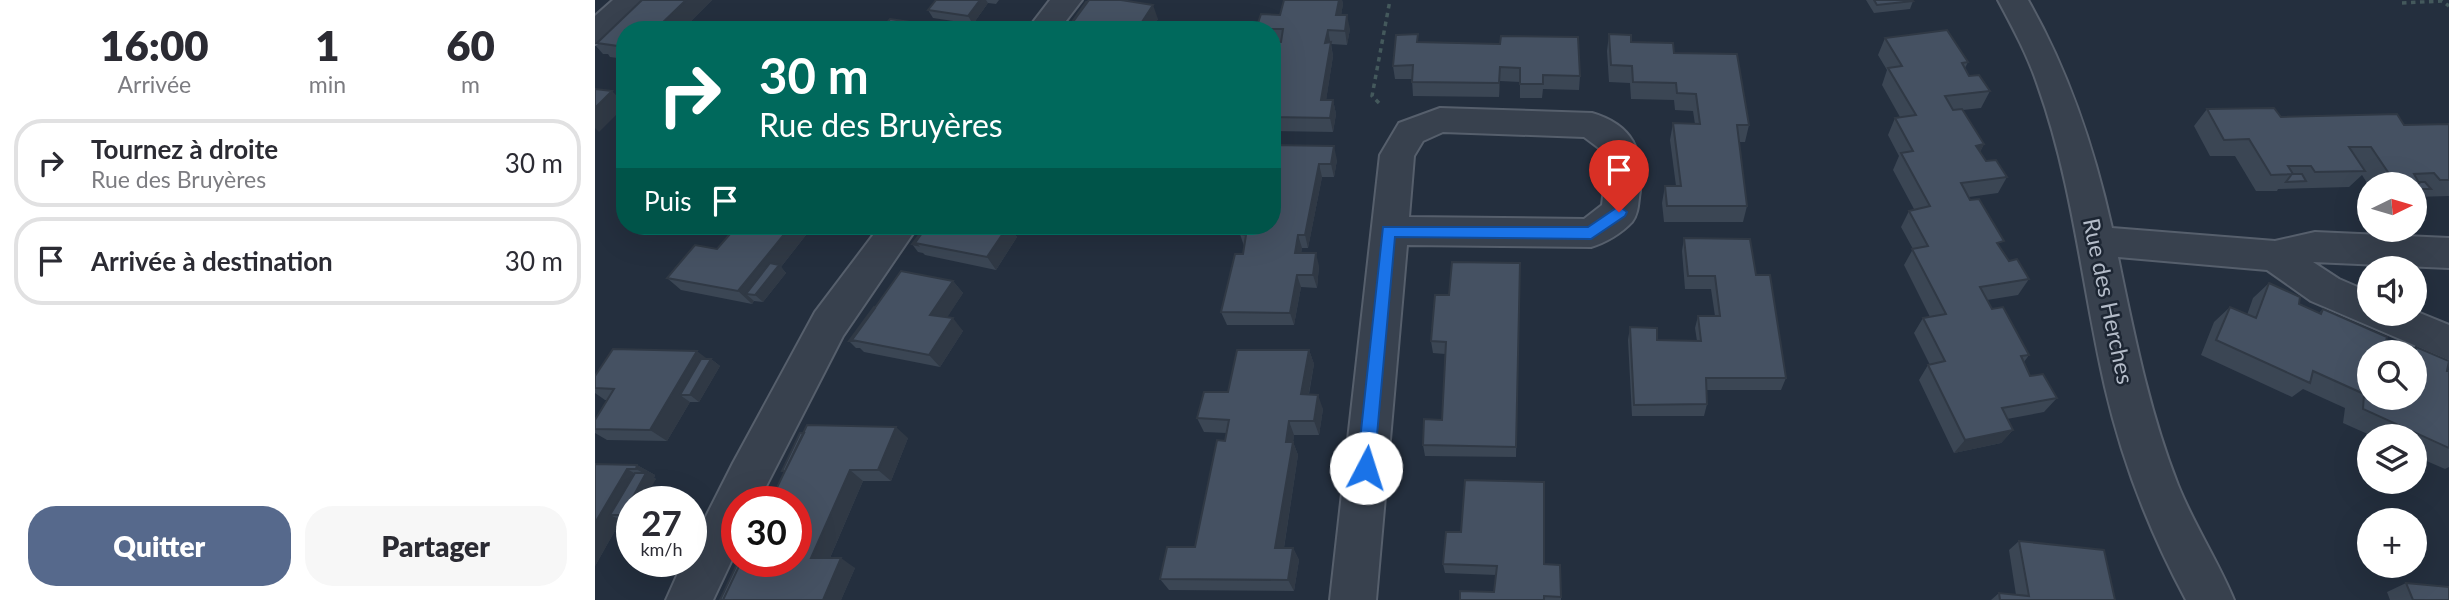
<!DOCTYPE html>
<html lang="fr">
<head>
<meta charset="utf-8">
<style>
	body { margin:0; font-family:Lato,sans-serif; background:#f7f7f7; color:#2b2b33; height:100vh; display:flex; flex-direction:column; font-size:26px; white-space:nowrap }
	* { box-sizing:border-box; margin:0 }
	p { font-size:23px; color:#7c7c81 }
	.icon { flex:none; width:38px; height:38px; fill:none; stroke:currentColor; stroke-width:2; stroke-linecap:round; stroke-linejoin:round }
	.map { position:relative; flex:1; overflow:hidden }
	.drawer { display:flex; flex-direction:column; background:#fff; width:595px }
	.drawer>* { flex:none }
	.hud { position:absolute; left:21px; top:21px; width:665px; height:214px; border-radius:28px; box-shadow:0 7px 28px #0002; background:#00695c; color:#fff; overflow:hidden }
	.needle { width:46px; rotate:85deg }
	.tools { position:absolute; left:1762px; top:172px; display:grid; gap:14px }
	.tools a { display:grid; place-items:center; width:70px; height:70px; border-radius:50%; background:#fff; box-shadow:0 7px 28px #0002; font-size:35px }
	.speed { position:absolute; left:21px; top:486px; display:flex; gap:14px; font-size:35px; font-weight:700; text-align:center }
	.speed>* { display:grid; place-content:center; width:91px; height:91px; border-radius:50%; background:#fff; box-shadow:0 7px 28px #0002; line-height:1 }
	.speed small { font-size:18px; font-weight:400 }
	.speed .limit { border:10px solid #d22; background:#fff; color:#111 }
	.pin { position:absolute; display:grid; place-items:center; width:60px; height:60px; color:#fff; margin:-72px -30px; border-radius:50% 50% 50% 0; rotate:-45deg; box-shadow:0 0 7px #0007 }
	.pin .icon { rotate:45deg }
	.me { position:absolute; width:77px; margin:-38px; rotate:5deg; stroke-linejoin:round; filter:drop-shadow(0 0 5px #0008) }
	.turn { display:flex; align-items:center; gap:24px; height:147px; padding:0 28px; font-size:32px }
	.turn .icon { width:91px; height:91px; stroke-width:2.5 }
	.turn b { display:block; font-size:49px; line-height:60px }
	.then { display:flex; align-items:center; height:66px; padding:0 28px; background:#0003; gap:14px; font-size:26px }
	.eta { display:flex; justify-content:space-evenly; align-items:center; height:119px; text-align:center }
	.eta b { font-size:42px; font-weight:800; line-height:49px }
	.primary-button { display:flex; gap:14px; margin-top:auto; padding:14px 28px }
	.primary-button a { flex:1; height:80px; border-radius:28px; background:#56698c; color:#fff; font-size:28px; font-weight:800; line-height:80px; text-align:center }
	.primary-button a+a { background:#f7f7f7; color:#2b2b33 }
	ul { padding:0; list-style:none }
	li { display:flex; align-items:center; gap:21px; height:88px; margin:0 14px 10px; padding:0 14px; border:4px solid #e1e1e2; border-radius:28px }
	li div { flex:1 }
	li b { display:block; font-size:26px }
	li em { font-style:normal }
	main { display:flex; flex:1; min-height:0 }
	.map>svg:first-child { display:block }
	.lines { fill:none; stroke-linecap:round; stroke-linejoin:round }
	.minor-casing { stroke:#565f6c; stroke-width:4 }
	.path { stroke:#44595c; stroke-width:3.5; stroke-dasharray:4.5 4.5; stroke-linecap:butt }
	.minor { fill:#38414e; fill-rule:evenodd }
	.wall { fill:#3b4654 }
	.shaded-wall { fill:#303945 }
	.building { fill:#455162; stroke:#303945; stroke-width:2 }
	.route { fill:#1a73e8; stroke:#114b97; stroke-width:2 }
	.labels { text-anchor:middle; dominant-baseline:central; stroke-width:5; stroke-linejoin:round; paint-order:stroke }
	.street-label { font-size:23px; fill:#b4bcc9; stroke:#1d2633 }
</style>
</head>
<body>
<main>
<section class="drawer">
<div class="eta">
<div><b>16:00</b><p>Arrivée</p></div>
<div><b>1</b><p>min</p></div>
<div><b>60</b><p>m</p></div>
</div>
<ul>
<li><svg class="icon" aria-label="right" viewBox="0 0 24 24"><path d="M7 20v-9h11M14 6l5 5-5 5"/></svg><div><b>Tournez à droite</b><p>Rue des Bruyères</p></div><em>30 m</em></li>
<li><svg class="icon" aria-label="arrive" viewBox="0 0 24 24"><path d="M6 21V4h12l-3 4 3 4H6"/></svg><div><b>Arrivée à destination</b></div><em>30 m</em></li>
</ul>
<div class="primary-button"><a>Quitter</a><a>Partager</a></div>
</section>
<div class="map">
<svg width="1854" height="600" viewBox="0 0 1854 600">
	<rect width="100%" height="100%" fill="#242f3e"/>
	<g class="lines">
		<g class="minor-casing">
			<path id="minor" d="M18 0H51L11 41 0 44V16Z
				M455 0H487L464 30H432Z
				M1403 0H1433C1474 72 1499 147 1517 228L1680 241 1720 232 1854 238V268L1718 262 1744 279 1774 292V313H1820V311L1854 325V360L1716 301 1672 270 1523 257C1539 334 1554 411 1583 485 1599 525 1623 561 1639 600H1591C1555 533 1527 461 1510 387 1487 287 1478 184 1443 86 1433 56 1418 28 1403 0Z
				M845 108 997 113C1038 125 1049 151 1045 191 1043 201 1044 213 1037 222 1027 233 1010 243 996 247L812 245 781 600H735L785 155 804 123ZM848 132 989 137 1009 152 1011 173 1007 205 989 219 814 217 819 156 828 141Z
				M285 226H323L248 336 163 502H142V549L118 600H71L88 562H96V546L138 463 220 312Z"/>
		</g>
		<path class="path" d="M1807 3 1847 1 1854 6
			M784 103 777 96 795 0"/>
		<use href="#minor" class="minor"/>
	</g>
	<path class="wall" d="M47 0H117L87 30H30V59L15 57 13 54H8L1 46 3 44 2 43Z
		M341 0H404L401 4 393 3 378 24 338 18 333 10Z
		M689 0H747L748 4 746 15 755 29 752 45 736 44 738 56 731 100H738L741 114 738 132 677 131V54L680 43H677V30H661L666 14 685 15Z
		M1271 0H1317L1318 1 1315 9 1279 13Z
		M563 19 556 30H472Z
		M1014 34 1036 42 1079 53 1154 125 1150 142H1144L1152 206 1148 222H1069L1067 203 1070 186H1081L1075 140 1078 123 1100 124 1098 111 1080 110 1079 100 1036 99 1035 83 1014 82 1012 51Z
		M1290 38 1373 62 1370 68 1374 76 1395 91 1386 108 1368 110 1389 144 1385 152 1391 161 1412 177 1403 193 1374 197 1414 261 1434 279 1423 295 1392 300 1397 309 1434 355 1429 362 1435 376 1462 398 1449 412 1412 419 1418 430 1406 443 1359 453 1324 380 1333 365H1335L1319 333 1328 318 1335 317 1309 265 1318 249 1306 227 1314 211 1319 209 1298 170 1304 156 1293 135 1300 118 1305 117 1287 85 1292 70 1283 55Z
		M824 42 985 76 984 90 948 89 947 98H925V82L905 81 904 97 818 96 817 79H800L798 66Z
		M1612 109 1686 117 1809 125 1854 124V196L1820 197V184H1774V186L1767 175 1754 187 1683 189 1682 191H1661L1640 156H1615L1599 126Z
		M677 145 742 160 739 177H727L713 248H707L706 253 724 266 722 288 706 287 699 325H632L626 312 648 254 649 246 645 234Z
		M142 226H218L186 267 191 273 168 302 159 301 157 304 86 290 72 278 122 249Z
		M331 226H414L422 237 401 270 330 255 328 253 323 252 317 244Z
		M1089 238 1161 275 1191 378 1186 390H1111L1112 404 1109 416H1037L1033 340 1035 327 1062 340 1102 341 1100 328 1103 316H1120L1116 289H1090L1087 251Z
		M925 263 921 457 830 456 828 445 847 420 850 354 838 353 836 341 854 295Z
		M358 281 368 293 352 317 368 331 345 367 269 352 265 348H261L254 341 280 308Z
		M1674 283 1704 304 1724 313 1728 309 1774 397H1820V352H1815L1821 347 1854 371V467L1850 469 1820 456V436H1777L1748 423 1750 408 1708 389 1697 397 1606 355 1619 322 1635 307 1652 315 1658 298Z
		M714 350 719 364 714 394 728 409 724 435H699L698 442 703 455 689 548H698L704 560 699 591 574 590 565 579 600 547 632 433 609 432 602 418 633 392Z
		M112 359H116L125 366 104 402H95L72 441 12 440 0 433V420L12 400H10L0 393V376Z
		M313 438 296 481H268L235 558 260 568 246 600H125L201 562 189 473 187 471Z
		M0 464 42 465 60 475 59 478 61 479 37 502V521L26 520 0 566Z
		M1424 541 1520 600H1396L1404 593 1421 595 1414 550Z
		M848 564H949L966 597V600H865L899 592 901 575 850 573Z
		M1811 583 1854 600H1795L1792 592Z"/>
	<path class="shaded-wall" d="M91 0H117L87 30H69L65 25Z
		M385 0H391L393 3 378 24 373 16Z
		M744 0H747L748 4 744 29 741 15Z
		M558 5 563 19 556 30H543V28Z
		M752 15 755 29 752 45 750 31Z
		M733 30 738 56 729 114 726 100 730 43Z
		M905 67V81L904 97V83Z
		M17 91 30 104V106L4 132 0 128V108Z
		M738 100 741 114 738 132 735 118Z
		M1389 144 1380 161 1381 146Z
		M739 146 742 160 739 177 736 164Z
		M724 164 727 177 713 248 710 235Z
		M196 226H218L186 267 191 273 168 302 160 295 151 294 159 301 157 304 143 291Z
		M413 226H414L422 237 401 270 392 257Z
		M703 235 707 248 704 266 700 253Z
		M721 253 724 266 722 288 718 275Z
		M702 275 706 287 699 325 695 313Z
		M358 281 368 293 346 327 335 315Z
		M358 318 368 331 345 367 334 355Z
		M714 350 719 364 711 408 706 394Z
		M102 351 115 361 116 359 125 366 104 402 95 395H85L95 402 72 441 55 430Z
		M723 395 728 409 724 435 719 421Z
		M694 421 699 435 698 442 703 455 687 560 680 548 691 442Z
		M301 427 313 438 296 481 283 470Z
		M1418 430 1406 443 1359 453 1370 440Z
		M42 465 60 475 59 478 61 479 48 502H37V520L28 515H15L26 520 0 566V523L32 469 48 478 50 474 41 469Z
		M255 470 268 481 231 567 216 558Z
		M698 548 704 560 699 591 693 580Z
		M246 558 260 568 246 600H228Z"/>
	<path class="building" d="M47 0H91L65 25 83 28 81 30H30V47L2 43Z
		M341 0H385L373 16 333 10Z
		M494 0H526L558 5 543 28 523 24 520 30H472Z
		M689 0H744L741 15H752L750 31 733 30 730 43 736 42 726 100H738L735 118 677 117V54L680 42H686L688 29H661L666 14 685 15Z
		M1279 0H1317L1318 1 1282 5Z
		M491 2H492L478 22H477Z
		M295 19 355 28 354 30H286Z
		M1352 30 1373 62 1367 63 1374 76 1384 75 1395 91 1350 96 1358 110 1367 109 1389 144 1381 146 1391 161 1401 160 1412 177 1366 183 1375 200 1384 199 1409 241 1402 243 1414 261 1422 259 1434 279 1385 287 1397 309 1408 307 1434 355 1426 356 1435 376 1448 374 1462 398 1407 408 1418 430 1370 440 1333 365 1350 361 1328 318 1351 314 1317 249 1333 246 1314 211 1335 206 1306 153 1318 151 1300 118 1321 115 1293 68 1307 66 1290 38Z
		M823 34 822 42 905 44 906 36 983 37 985 76 948 75V84H925V68L905 67 904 83 817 82 818 65 798 66 801 35Z
		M1014 34 1036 35V42L1078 43 1079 53 1142 54 1154 125H1142L1152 206H1072L1070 186H1086L1078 123 1105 124 1101 94 1082 93 1081 83 1038 82 1037 66 1016 65Z
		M0 89 17 91 0 108Z
		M1679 108 1686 117 1802 114 1809 125 1854 124V180H1845L1839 173 1819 174 1824 183 1801 184 1776 147H1754L1770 171 1720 172 1716 166H1693L1698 174 1676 175 1654 139 1629 140 1612 109Z
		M677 145 739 146 736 164H724L710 235H703L700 253H721L718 275H702L695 313 626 312 640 254H648L651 235 645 234 647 226H677Z
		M1697 174H1707L1711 181 1691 182Z
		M1824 182H1830L1836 189H1820V186Z
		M142 226H196L143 291 72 278 100 245 122 249Z
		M331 226H332L320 243 322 245 317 244Z
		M332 226H413L392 257 320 243Z
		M1089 238 1155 239 1161 275H1175L1191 378H1111L1112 404 1039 405 1035 327 1062 328V340L1106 341 1103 316H1125L1120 276H1093Z
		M857 262 925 263 921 447 828 445 829 419 847 420 851 342 836 341 840 295H854Z
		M175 263 184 265 160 295 151 294Z
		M306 271 358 281 335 315 358 318 334 355 257 340Z
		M1674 283 1705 297 1704 304 1726 314 1728 309 1792 337 1788 352H1774V397H1820V352L1821 347 1854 361 1852 371H1854V448L1768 409 1769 394 1718 371 1715 383 1621 340 1635 307 1661 318Z
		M279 307 280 308 257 340 258 341H254Z
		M18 349 102 351 55 430 0 429V420L19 389 0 388V376Z
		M642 350H714L706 394 723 395 719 421H694L691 442H698L680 548H698L693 580 565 579 572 547H600L622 440 630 441 634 420 602 418 609 392H633Z
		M106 359H116L95 395H85Z
		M212 425 301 427 283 470H255L216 558H246L228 600H128L146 562H201V502H175Z
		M205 433H209L190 471H187Z
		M0 464 42 465 41 469H32L0 523Z
		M40 473H51L28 515H15Z
		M870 480 949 482V564L965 565 966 597 949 596V600H865V591L899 592 902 566 848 564 851 532H866Z
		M1424 541 1509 550 1520 600H1405L1404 593 1434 596Z
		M143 562H146L128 600H125Z
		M1811 583 1854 587V600H1818Z"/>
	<path class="route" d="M1024 206 1032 212 1030 216 996 239 800 237 779 468 777 474 771 476 764 474 762 468 788 227H993Z"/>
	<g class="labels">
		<g class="street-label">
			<text transform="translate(1514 301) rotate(78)">Rue des Herches</text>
		</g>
	</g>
</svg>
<div class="tools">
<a><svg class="needle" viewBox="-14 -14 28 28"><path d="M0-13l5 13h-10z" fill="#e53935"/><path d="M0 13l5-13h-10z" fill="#7c7c81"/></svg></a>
<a><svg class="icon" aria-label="sound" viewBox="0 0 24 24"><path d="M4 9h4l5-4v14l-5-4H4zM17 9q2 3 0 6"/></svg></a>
<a><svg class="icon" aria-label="search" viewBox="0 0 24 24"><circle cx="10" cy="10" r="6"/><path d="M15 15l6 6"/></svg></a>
<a><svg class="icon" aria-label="layers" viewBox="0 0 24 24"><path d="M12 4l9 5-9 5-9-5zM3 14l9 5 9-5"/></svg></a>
<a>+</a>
</div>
<div class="speed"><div>27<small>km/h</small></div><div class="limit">30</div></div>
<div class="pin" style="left:1024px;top:212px;background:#d93025"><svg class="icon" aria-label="arrive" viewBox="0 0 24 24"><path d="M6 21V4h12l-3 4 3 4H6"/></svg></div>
<svg class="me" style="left:771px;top:468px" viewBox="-20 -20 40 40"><circle r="19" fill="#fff"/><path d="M0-13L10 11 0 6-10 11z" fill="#1a73e8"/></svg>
<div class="hud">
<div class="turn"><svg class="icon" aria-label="right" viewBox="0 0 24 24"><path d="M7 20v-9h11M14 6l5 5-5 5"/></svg><div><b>30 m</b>Rue des Bruyères</div></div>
<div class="then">Puis<svg class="icon" aria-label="arrive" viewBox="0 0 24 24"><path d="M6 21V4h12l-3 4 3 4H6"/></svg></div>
</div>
</div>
</main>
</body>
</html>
